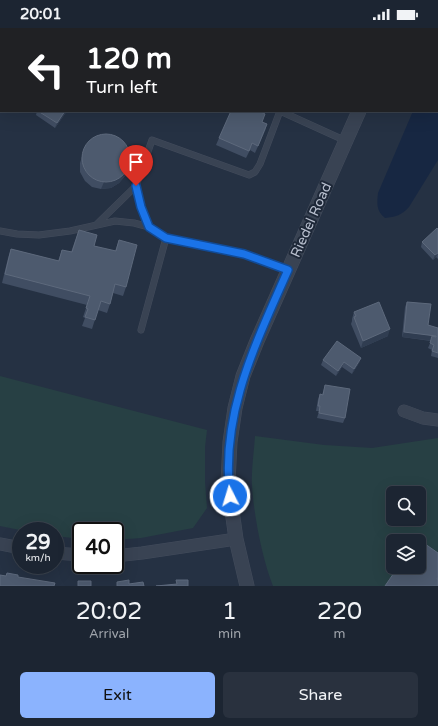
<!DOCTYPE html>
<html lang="en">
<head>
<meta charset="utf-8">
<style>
	body { margin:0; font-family:"Varela Round",sans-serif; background:#29313e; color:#f1f3f6; height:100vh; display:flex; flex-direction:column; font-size:15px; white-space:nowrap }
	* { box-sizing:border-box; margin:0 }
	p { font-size:13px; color:#a0a5ac }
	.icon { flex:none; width:22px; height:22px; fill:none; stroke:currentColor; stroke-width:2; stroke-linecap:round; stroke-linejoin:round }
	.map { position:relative; height:558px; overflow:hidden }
	.panel { display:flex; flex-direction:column; background:#1c2532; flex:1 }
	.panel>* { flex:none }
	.banner { position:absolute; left:0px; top:0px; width:438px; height:84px; box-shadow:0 4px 16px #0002,0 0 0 1px #3a424d; background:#202124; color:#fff; overflow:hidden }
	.buttons { position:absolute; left:386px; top:458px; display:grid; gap:8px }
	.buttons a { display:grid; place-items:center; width:40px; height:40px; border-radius:6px; background:#1c2532; box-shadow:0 4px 16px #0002,0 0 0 1px #3a424d; font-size:20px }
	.speed { position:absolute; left:12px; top:494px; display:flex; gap:8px; font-size:20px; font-weight:700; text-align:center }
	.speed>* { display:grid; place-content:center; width:52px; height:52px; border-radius:50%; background:#1c2532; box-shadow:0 4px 16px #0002,0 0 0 1px #3a424d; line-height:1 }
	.speed small { font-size:10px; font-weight:400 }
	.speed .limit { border:2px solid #111; border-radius:6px; background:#fff; color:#111 }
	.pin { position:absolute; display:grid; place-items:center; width:34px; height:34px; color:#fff; margin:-41px -17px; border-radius:50% 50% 50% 0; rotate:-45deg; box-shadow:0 0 4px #0007 }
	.pin .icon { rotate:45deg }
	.me { position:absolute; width:44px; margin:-22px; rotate:355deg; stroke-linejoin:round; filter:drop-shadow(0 0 3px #0008) }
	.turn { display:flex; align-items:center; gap:14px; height:84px; padding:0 20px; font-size:18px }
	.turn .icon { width:52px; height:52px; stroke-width:2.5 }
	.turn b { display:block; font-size:28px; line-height:34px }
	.eta { display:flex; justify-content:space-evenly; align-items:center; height:68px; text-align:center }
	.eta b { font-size:24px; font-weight:600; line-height:28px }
	.button { display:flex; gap:8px; margin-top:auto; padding:8px 20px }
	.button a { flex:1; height:46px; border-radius:6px; background:#8bb3fe; color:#111; font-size:16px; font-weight:600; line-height:46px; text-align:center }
	.button a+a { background:#29313e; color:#f1f3f6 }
	.status { display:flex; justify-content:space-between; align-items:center; height:28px; padding:0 20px; background:#1c2532; direction:ltr }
	.status svg { height:11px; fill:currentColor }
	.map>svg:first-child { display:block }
	.green { fill:#274044; fill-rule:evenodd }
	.water { fill:#172742 }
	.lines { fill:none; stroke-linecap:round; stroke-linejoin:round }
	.service-casing { stroke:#434c5c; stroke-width:7 }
	.minor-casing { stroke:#434c5c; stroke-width:13 }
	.tertiary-casing { stroke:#434c5c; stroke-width:15 }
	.service { stroke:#394353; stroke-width:6 }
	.minor { stroke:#394353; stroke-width:12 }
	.tertiary { stroke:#394353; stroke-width:14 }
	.wall { fill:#404d62 }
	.shaded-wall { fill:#303d51 }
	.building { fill:#4d5a6e; stroke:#5d697c }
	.route-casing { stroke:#114b97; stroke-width:10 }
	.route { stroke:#1a73e8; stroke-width:7 }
	.labels { text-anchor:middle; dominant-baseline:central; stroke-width:4; stroke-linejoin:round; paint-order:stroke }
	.street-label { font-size:14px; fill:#b7becd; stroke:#1e2838 }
</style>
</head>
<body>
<div class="status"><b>20:01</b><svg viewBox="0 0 49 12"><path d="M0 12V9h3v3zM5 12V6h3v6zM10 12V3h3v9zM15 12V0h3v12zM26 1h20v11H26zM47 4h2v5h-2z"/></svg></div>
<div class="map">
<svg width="438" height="558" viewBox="0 0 438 558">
	<rect width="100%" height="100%" fill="#253143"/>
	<path class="green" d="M0 348 207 402 205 419V454L207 480 193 500 141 510 115 512V503H81V511L55 508V503H25L0 498Z
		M255 408 324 417 372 420 438 410V558H273C262 530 254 488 252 458 251 442 254 425 255 408ZM393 465H419V491H393ZM393 513H419V539H393Z"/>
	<path class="water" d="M438 24V132L409 179C402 187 395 189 385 190 376 183 377 175 378 165L413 83H437Z"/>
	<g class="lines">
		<g class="service-casing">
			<path id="service" d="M218 0 221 1
				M192 1 193 0
				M235 1V0
				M289 1 290 0
				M280 83 346 113
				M97 196 136 158
				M149 199 141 179 136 158 152 112 249 147 255 144 260 136 280 83
				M0 203 17 206 39 207 70 203 115 193 134 195 149 199 166 210 244 226 288 242
				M141 302 166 210"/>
		</g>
		<g class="minor-casing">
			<path id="minor" d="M38 1 39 0
				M0 37 1 36
				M404 383 423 390 438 392
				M0 516 21 520
				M55 525 81 527
				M115 528 142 525 236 511"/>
		</g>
		<g class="tertiary-casing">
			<path id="tertiary" d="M396 1V0
				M247 558 236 511 228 454 230 414 235 380 243 348 257 313 359 83"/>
		</g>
		<use href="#service" class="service"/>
		<use href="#minor" class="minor"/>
		<use href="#tertiary" class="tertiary"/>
	</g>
	<path class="wall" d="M265 0H279L278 1H266Z
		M37 83H67L55 100 36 87Z
		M262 94 267 96 265 103 255 125 250 122 246 130 216 117 219 110Z
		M85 119 125 148 119 155 111 160 101 161 92 159 85 153 80 144V135Z
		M438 201V231L436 229 433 232 421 219 422 214Z
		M79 202 94 218 115 223 119 212 126 259 123 268 113 265 110 276 107 285 98 282 92 301 82 298 85 290 83 289 87 277 2 255 8 230 11 221 58 233 62 222 71 224Z
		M407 274 428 297 438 300V330L431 328 432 322 428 320 431 313 402 309 405 279Z
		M354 284 388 308 361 320 351 296 352 293V291Z
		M361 330 359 335 352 346 342 339 336 348 321 337 323 332Z
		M325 357 345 390 343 395 317 390 319 383H316L318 371 320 366 322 367Z"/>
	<path class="shaded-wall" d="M65 83H67L55 100 57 95Z
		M267 96 265 103 255 125 258 118Z
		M128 141 125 148 119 155 111 160 101 161 104 154Z
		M438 225 436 229 433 232 435 227Z
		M390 301 388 308 361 320 363 313Z
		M404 304 436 308 434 313 402 309Z
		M361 330 359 335 352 346 354 341Z
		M344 334 342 339 336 348 338 343Z"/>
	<path class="building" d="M77 0H108V1H76Z
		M38 83H65L57 95Z
		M231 83H259L265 86 262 94 267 96 258 118 252 115 249 123 219 110Z
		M82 130a24 24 0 1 1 48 0a24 24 0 1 1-48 0Z
		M437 200 438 201V225L435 227 422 214Z
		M79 202 97 207 94 218 116 223 119 212 137 217 126 259 115 256 110 276 101 273 95 292 85 289 88 281 86 280 90 268 5 246 11 221 59 233 62 222 72 224Z
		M379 274 390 301 363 313 354 289 356 288 354 284Z
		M407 274 431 276 428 297 438 300V325L432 323 434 317 430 315 432 308 436 309V308L404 304Z
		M337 313 361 330 354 341 344 334 338 343 323 332Z
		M325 357 350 361 345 390 319 385 320 378H318L320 366 323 367Z
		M418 511 438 525V549L437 551H438V558H385L398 539H419V513H417Z
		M7 545 18 547V549L55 555 54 558H0V547L6 548Z
		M129 552V556L143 554 144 558H117V554Z
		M176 552H188V558H156L177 556Z
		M78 553H91V558H78Z"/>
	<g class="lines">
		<g class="route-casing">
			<path id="route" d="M136 158 141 179 149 199 166 210 244 226 288 242C256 315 220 386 230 468"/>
		</g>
		<use href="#route" class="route"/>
	</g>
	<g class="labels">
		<g class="street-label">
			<text transform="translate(311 192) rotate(-66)">Riedel Road</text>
		</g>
	</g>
</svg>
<div class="buttons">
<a><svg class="icon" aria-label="search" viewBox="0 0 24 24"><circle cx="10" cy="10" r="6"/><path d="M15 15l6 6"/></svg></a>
<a><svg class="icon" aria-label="layers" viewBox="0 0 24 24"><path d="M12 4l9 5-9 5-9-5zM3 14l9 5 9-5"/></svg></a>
</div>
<div class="speed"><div>29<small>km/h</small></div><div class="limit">40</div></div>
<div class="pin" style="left:136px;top:158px;background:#d93025"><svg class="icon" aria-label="arrive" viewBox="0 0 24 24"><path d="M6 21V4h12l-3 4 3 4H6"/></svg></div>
<svg class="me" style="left:230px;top:468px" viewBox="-20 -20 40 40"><circle r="17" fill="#1a73e8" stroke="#fff" stroke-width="3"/><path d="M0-11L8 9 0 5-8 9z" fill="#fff"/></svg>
<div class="banner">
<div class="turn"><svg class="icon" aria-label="left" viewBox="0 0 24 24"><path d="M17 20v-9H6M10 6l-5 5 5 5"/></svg><div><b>120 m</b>Turn left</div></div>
</div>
</div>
<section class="panel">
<div class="eta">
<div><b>20:02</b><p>Arrival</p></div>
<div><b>1</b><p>min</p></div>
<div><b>220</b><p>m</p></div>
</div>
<div class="button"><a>Exit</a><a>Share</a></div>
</section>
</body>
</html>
